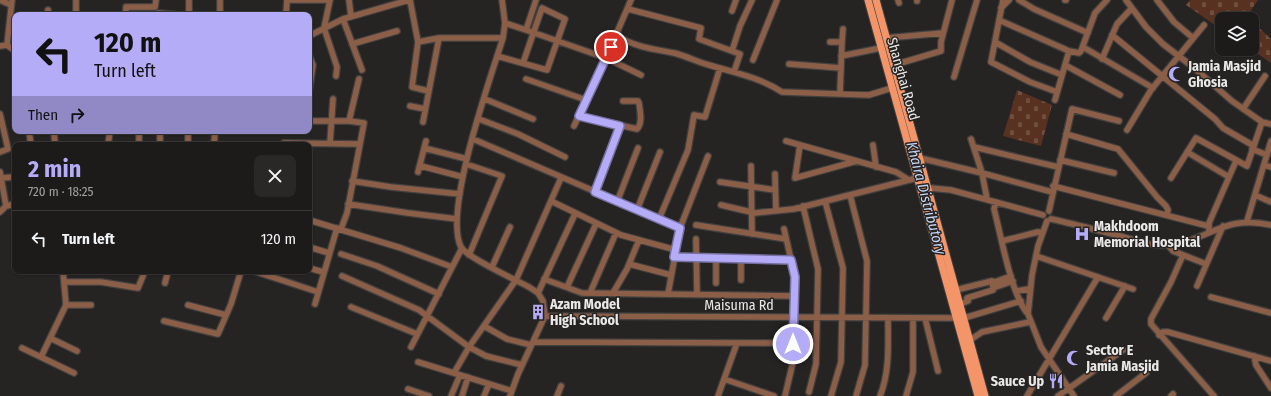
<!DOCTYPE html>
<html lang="en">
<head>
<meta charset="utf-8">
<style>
	body { margin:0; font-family:"Fira Sans Condensed",sans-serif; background:#292827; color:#f1f3f6; height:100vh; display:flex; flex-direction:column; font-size:15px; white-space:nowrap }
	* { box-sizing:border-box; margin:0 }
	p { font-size:13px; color:#a0a1a2 }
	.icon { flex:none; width:22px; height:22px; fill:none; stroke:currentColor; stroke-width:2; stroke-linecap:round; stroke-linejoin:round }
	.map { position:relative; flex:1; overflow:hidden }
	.side { position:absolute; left:12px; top:142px; width:300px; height:132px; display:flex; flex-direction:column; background:#1c1b1a; border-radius:8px; box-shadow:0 1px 3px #0004,0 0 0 1px #3a3939 }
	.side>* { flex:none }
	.top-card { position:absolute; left:12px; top:12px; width:300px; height:122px; border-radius:8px; box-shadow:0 1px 3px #0004,0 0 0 1px #3a3939; background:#b5acf8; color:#111; overflow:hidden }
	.buttons { position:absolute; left:1215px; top:12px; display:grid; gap:8px }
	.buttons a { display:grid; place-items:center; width:44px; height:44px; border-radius:8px; background:#1c1b1a; box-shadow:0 1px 3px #0004,0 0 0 1px #3a3939; font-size:20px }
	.pin { position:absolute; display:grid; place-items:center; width:34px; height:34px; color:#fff; margin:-17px; border:2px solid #fff; border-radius:50%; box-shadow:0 1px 4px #0007 }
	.me { position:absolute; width:44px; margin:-22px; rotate:0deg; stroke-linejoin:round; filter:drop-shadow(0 0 3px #0008) }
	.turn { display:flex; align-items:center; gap:14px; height:84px; padding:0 16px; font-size:18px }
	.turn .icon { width:52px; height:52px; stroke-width:2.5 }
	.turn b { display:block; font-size:28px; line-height:34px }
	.then { display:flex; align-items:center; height:38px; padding:0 16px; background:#0003; gap:8px; font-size:15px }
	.round { display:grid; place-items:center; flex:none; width:42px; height:42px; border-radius:8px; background:#292827 }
	.head { display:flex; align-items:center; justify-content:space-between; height:68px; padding:0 16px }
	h1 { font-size:24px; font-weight:700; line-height:30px; color:#b5acf8 }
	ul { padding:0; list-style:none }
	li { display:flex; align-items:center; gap:12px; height:56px; padding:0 16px; border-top:1px solid #3a3939 }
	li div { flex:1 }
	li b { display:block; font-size:15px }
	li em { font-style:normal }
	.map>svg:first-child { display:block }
	.cemetery { fill:url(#cemetery-stones) }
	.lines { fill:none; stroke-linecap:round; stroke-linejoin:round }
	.stream { stroke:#293f71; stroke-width:1.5 }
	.minor-casing { stroke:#41403f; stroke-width:8 }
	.major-casing { stroke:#41403f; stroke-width:9 }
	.minor { stroke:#8b5e48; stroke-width:5.5 }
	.major { stroke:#f39568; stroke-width:7 }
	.route-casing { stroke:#7670a1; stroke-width:10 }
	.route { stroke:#b5acf8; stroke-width:7 }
	.labels { text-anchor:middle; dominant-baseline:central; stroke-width:3; stroke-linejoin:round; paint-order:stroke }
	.poi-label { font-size:14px; font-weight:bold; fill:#eae9e8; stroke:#262423; text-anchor:start }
	.street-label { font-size:14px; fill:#eae9e8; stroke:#262423 }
	.water-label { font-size:15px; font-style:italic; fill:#c5d5f5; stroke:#262423 }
</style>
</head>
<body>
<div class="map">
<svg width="1271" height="396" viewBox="0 0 1271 396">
	<defs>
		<pattern id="cemetery-stones" width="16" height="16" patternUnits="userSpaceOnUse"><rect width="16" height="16" fill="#593120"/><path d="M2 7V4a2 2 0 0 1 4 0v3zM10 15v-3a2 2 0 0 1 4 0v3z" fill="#714f40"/></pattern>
	</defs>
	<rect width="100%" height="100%" fill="#262423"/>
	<path class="cemetery" d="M1190 0H1258L1247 16 1250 19H1222V30L1186 5Z
		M1252 21 1271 39V63L1251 49Z
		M1017 90 1052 105 1041 146 1003 136Z"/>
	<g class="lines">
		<path class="stream" d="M872 0 923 186
			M924 190 950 282"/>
		<g class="minor-casing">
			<path id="minor" d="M0 0 11 5
				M189 0V15
				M220 0V15
				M287 0H330
				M330 0 324 28 337 67 336 76
				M349 0 351 16
				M410 0 418 42
				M502 0 505 23 503 38C490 79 443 212 461 247 466 257 516 280 529 287L538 293 543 301 545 316 518 374 510 396
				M898 0 899 3
				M917 0V1
				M1003 0 991 62 1030 82 1057 92
				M1019 0 1034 9 1088 33
				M1065 0H1066
				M1126 0 1146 27 1163 44 1193 67 1232 101 1262 122 1271 124
				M1157 0 1174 22 1193 38
				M1001 8 1009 0
				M628 9 701 28 699 39 740 54 734 72
				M732 11 736 0
				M158 13 179 15
				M48 15V10
				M76 15V0
				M126 15V7H155L156 0
				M286 15 287 0
				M343 19 362 70
				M999 20 1069 51
				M505 23 526 30 536 0
				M526 30 606 58 641 75
				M616 35C634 47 653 49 674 53 686 56 698 62 709 65 735 73 759 77 782 92L869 95 892 88
				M1112 35 1215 119 1223 128 1254 146
				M309 36 343 19 409 0
				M886 38 943 33
				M830 42H842L840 93
				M842 42 843 29
				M995 42 1030 62 1062 75
				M352 44 397 31
				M7 45 12 0
				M0 46 7 45 15 51
				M1083 47 1153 88
				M732 51 740 26 752 0
				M309 55 313 65 309 92
				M497 56 547 70 565 19 542 8 523 63
				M841 56 881 48
				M1102 59 1117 24 1132 8
				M753 60 777 0
				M789 64 841 68
				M894 65 941 51V42L952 0
				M1065 65 1120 95
				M954 77 977 0
				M526 79 586 100
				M428 91 412 87 418 42 439 38H503
				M485 99 533 119
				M1055 100 1069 51 1079 53 1081 51 1095 13 1107 0
				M410 106 425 109
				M1243 109 1265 76
				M0 114 8 149 0 152
				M579 116 637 129C643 123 640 111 639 103L638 101H623
				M479 119 518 134 565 157
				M309 121H349L364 123 347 213 341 229
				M349 121 359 79
				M423 122 439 38
				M574 126 606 58 631 0
				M1127 130 1151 90 1204 25
				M29 131 31 145
				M54 131 55 145
				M1066 134 1118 149 1157 197 1166 206 1168 210 1167 215
				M473 139 659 219
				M971 139 982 173 987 199
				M786 141 896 172 909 180
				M284 143 360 144
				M330 143 333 99
				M108 145 110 131
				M139 145V132
				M160 145V131
				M188 145V131
				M214 145 215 131
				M800 145 795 178 857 161
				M873 145 876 167
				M974 147 1058 167
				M424 148 467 159
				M1252 149 1267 155
				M1187 152 1229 177
				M920 160 924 159 982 173 1052 192
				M1060 160 1114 173
				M466 164 502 176 469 255
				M1264 165 1271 167
				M421 166 463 177
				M751 166 752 234
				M0 172 6 206 15 204
				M418 172 426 141
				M775 174 776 211
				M1 178 15 177
				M1171 178 1196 138 1247 166 1262 122
				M352 181 391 187 460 194
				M720 182 775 190
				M1053 186 1208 226
				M920 187 951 190 1043 215
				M595 193 620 126
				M850 195 867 261 865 365 856 396
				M1255 195 1271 202
				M551 201 621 235 676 250
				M825 201 843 268 841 362 831 396
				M617 202 638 148
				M996 202 994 209C1001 235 1011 295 1028 314
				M348 204 408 213 457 219
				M721 205 755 213 794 209 917 178
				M803 206 818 269 816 364 809 392
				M637 210 660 152
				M1049 211 1072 109 1119 121
				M0 212 6 206
				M1051 219C1074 224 1097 230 1120 236 1135 240 1152 247 1168 245 1209 241 1223 214 1271 225
				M309 220 401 248 452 267
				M1047 221 1038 246 1032 275 1028 314 1041 347 1074 396
				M1247 221 1271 141
				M696 225 786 239
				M680 228 659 219 688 150 694 115 705 117 720 68
				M784 229 795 277 793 362 785 396
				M1209 230V223L1236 161
				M696 239 697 294
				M1002 241 1038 232 1042 233
				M1168 245 1173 251 1206 264
				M309 247 329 253
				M341 254 377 266 439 294
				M1183 255 1171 282 1151 319V324L1214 396
				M1036 256 1133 289
				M675 257 791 260
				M629 264 671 275
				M492 267 510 227
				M309 268 323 272
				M254 271 318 292
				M342 276 419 310 469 347 486 356 522 365
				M544 279 582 293 794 296
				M741 280V259
				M64 282H101L138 288 145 271
				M165 283 168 271
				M716 283V258
				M992 283 1011 276
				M1197 286 1223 226
				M567 287 596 224
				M956 290 992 281 993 288
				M1017 291 1029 289
				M538 293 575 214
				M590 293 616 233
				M613 293 627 269 639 240
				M668 294 680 228 708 156
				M1211 297 1271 313
				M315 304 337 228
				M960 304 968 301 967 298 993 290V288L1013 281
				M66 305H91
				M188 305 226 315
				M351 307 417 334
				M545 316 956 318
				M925 318 938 371
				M964 318 1021 301
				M1106 318 1125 286
				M164 321 218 334 231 304 241 271
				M484 326 507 339 531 345
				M1159 335 1163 332H1168L1271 361
				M50 338 77 351
				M970 340 982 332 1030 322
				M533 342 793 343
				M411 347 462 248
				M22 348 74 373
				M1254 356 1256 365 1271 388
				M41 357 66 305 63 271
				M418 362 512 391
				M454 373 469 347 516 280 561 178
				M724 379 774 396
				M408 389 429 396
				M451 396 460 375
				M462 396 468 377
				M484 396 489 384
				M557 396 561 386
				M718 396 737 343
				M880 396C890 371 888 345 888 318
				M906 396 913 372V318
				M1027 396 1098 277
				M1058 396 1123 350
				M1116 396 1146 373
				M1171 396 1173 394"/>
		</g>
		<g class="major-casing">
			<path id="major" d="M868 0 978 396
				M876 0 985 396"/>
		</g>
		<use href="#minor" class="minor"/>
		<use href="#major" class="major"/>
	</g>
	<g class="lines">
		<g class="route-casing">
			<path id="route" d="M611 47 579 116 620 126 595 192 680 228 674 257 791 260 795 277 793 344"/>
		</g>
		<use href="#route" class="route"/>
	</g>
	<defs>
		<g id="mosque-bare" transform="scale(1.2)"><path d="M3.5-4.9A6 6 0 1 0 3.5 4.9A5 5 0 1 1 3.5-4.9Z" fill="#b5acf8" stroke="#262423" stroke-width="2.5" paint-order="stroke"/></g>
		<g id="hospital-bare" transform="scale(1.2)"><path d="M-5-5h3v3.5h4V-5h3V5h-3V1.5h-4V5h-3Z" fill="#b5acf8" stroke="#262423" stroke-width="2.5" paint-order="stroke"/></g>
		<g id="building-bare" transform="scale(1.2)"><path d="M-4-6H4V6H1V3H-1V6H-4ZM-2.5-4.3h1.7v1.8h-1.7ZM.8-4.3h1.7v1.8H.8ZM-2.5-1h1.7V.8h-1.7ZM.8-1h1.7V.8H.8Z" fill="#b5acf8" stroke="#262423" stroke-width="2.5" paint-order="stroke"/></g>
		<g id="restaurant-bare" transform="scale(1.2)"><path d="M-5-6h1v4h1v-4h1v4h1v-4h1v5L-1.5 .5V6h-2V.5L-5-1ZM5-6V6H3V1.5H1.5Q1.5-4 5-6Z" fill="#b5acf8" stroke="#262423" stroke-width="2.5" paint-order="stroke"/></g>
	</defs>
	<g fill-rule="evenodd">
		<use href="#mosque-bare" x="1176" y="74"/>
		<use href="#hospital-bare" x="1082" y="234"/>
		<use href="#building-bare" x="538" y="312"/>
		<use href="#mosque-bare" x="1074" y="358"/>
		<use href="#restaurant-bare" x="1056" y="381"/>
	</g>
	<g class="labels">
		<g class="poi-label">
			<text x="1188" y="66">Jamia Masjid<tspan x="1188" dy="16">Ghosia</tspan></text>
			<text x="1094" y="226">Makhdoom<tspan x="1094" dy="16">Memorial Hospital</tspan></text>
			<text x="550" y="304">Azam Model<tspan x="550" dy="16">High School</tspan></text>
			<text x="1086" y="350">Sector E<tspan x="1086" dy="16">Jamia Masjid</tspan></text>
			<text x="1044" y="381" text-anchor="end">Sauce Up</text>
		</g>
		<g class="street-label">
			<text transform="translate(903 79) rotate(74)">Shanghai Road</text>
			<text x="739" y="305">Maisuma Rd</text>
		</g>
		<g class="water-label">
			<text transform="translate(926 198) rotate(75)">Khaira Distributory</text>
		</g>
	</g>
</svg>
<div class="buttons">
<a><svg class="icon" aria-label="layers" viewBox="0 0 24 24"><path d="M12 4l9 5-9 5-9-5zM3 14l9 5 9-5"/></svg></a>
</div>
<div class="pin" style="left:611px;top:47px;background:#d93025"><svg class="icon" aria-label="arrive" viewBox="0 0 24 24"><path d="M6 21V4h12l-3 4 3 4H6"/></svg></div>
<svg class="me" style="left:793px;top:344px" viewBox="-20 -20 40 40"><circle r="17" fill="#b5acf8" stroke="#fff" stroke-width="3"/><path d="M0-11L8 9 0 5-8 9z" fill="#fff"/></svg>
<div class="top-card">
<div class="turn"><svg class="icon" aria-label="left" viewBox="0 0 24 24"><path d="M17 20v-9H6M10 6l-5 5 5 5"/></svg><div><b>120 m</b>Turn left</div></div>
<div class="then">Then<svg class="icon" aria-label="right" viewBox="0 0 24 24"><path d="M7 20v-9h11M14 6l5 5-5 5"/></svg></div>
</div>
<section class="side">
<div class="head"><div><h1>2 min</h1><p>720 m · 18:25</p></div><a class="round"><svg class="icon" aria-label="close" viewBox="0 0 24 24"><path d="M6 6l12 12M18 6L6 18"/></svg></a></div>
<ul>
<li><svg class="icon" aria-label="left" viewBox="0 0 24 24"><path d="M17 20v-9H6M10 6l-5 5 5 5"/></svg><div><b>Turn left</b></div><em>120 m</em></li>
</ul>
</section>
</div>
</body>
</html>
